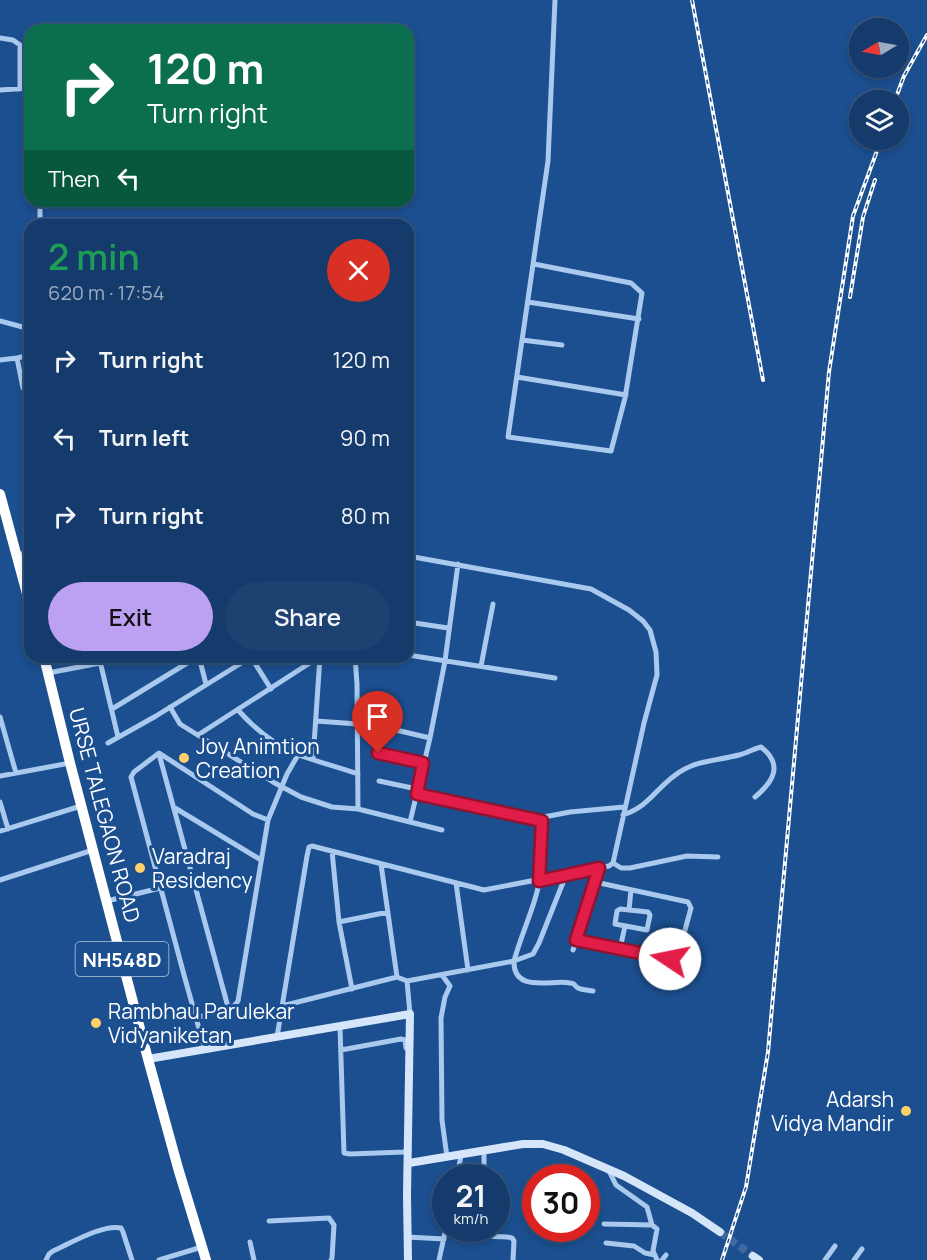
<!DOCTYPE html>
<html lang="en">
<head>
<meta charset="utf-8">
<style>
	body { margin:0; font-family:Manrope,sans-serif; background:#1d4271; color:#f1f3f6; height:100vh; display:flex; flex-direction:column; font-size:22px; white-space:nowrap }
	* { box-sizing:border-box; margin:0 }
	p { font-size:20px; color:#9dadc1 }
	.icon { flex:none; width:33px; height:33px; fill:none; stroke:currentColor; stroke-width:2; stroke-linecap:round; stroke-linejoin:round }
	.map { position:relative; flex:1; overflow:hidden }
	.panel { position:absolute; left:24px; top:219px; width:390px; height:444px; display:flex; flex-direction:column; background:#143b6b; border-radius:18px; box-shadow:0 3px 9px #0003,0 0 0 2px #33557e }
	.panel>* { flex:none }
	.hud { position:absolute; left:24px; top:24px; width:390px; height:183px; border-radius:18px; box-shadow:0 3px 9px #0003,0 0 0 2px #33557e; background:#0b6e4f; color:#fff; overflow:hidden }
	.needle { width:39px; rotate:260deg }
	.controls { position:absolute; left:849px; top:18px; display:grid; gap:12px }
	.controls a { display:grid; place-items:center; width:60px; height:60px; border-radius:50%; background:#143b6b; box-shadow:0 3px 9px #0003,0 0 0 2px #33557e; font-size:30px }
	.speed { position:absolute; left:432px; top:1164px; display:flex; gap:12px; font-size:30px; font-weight:700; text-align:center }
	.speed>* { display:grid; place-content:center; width:78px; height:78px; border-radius:50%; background:#143b6b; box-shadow:0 3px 9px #0003,0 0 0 2px #33557e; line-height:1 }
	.speed small { font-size:15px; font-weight:400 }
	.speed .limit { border:9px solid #d22; background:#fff; color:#111 }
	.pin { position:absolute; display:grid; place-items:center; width:51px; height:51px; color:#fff; margin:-62px -26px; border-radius:50% 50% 50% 0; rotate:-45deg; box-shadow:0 0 6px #0007 }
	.pin .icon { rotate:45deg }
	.me { position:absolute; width:66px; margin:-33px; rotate:281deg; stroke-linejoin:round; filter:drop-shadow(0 0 4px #0008) }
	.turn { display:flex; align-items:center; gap:21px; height:126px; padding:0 24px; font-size:27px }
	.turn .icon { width:78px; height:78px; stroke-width:2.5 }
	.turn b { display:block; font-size:42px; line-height:51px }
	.then { display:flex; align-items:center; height:57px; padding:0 24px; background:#0003; gap:12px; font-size:22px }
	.round { display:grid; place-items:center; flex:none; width:63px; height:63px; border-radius:32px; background:#1d4271 }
	.overview { display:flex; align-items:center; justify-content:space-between; height:102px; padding:0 24px }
	h1 { font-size:36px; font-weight:600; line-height:45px; color:#1e9e55 }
	.primary-button { display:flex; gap:12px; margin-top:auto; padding:12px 24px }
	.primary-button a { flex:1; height:69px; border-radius:36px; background:#bca0f2; color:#111; font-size:24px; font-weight:600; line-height:69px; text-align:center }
	.primary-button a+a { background:#1d4271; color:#f1f3f6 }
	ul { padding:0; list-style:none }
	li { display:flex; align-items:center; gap:18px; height:78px; padding:0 24px }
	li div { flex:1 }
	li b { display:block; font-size:22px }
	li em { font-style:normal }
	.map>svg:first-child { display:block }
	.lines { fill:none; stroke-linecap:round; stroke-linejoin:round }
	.secondary-tunnel { stroke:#3d69a0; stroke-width:8; stroke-dasharray:8 4; stroke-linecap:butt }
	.street { stroke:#a9c9ee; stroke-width:5 }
	.secondary { stroke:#d6e6fa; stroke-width:8 }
	.highway { stroke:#fff; stroke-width:10 }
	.rail-casing { stroke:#fff; stroke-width:4 }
	.rail { stroke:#1b4f8f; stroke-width:1.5; stroke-dasharray:4.5; stroke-linecap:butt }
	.route-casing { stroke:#92132f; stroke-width:15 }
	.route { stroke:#e11d48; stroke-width:10 }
	.poi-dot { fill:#ffd166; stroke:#1b4f8f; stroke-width:2 }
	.labels { text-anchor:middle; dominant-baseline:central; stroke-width:6; stroke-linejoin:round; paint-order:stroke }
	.shield { fill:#1b4f8f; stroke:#bbcadd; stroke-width:1.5 }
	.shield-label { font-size:20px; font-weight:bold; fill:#fff }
	.poi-label { font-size:21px; fill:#fff; stroke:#1b4f8f; text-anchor:start }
	.street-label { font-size:21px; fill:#fff; stroke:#1b4f8f }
</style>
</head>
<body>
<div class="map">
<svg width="927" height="1260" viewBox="0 0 927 1260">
	<rect width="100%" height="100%" fill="#1b4f8f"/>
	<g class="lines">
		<path class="secondary-tunnel" d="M720 1232 753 1256"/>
		<path class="street" d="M0 38 13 40 20 45V89
			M0 90 30 88
			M40 225V201
			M534 264 631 283 642 293 625 398 611 451 508 437 548 161 555 0
			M528 302 639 319
			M0 321 30 329
			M522 340 562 345
			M0 360 17 358
			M517 377 626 395
			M23 388 17 358 30 355
			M16 554H30
			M408 622 448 628
			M408 655 555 678
			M99 657 118 737
			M199 657 206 684
			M251 657 271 689
			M355 657 357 684 358 809
			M481 666 493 604
			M48 673 100 663
			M170 707 180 724 273 782 301 797 332 807 358 809 442 830
			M112 709 197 657
			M238 710C254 728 276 746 299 755 318 762 338 767 358 774
			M0 717 16 773
			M316 721 358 724
			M379 726 430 738
			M198 735 319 657
			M108 743 156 716 251 657
			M378 753 423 763
			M159 754 228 1007
			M313 759 320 657
			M0 776 70 763
			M379 781 417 789
			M417 793 542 821
			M0 802 8 829
			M175 808 261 860
			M623 815C649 806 654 791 674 776 694 760 716 761 739 755 747 753 753 749 761 747 784 765 773 782 755 797
			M410 822 430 738 445 661 458 564
			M0 831 81 806
			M332 851 339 922 352 989
			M613 863 621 868H630L687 856 718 857
			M381 864 397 977
			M0 880 93 850
			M456 883 468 970
			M107 901 193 880
			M620 909 648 912 650 915 647 930 615 924 617 911Z
			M629 910 631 890
			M339 922 388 912
			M576 940 670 959 677 957 679 952 691 908 688 902 595 882
			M620 949 625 926
			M573 950 599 868
			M442 975 450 986 445 997 441 1018 442 1120 447 1157
			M407 981 410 1014
			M593 991C588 990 582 990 578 988 572 984 577 984 570 983 553 979 513 994 514 961 522 931 537 903 541 872 543 854 536 835 544 817L570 812 624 807
			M282 1006 397 977 407 981 514 961 533 954 539 943 566 875
			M196 1018 234 1006 238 1001 268 820 287 774 298 755
			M340 1027 344 1153 350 1154 404 1152 409 1149
			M277 1037 307 856 309 847 312 846 484 890 609 866 613 863 644 723 657 675 656 652 650 630 643 621 629 610 591 589 408 556
			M205 1050 184 975 131 777 134 772 159 753 253 814 268 820
			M341 1050 401 1039 405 1040 406 1048
			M484 1151V1178
			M609 1171 616 1185 647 1207 652 1225
			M457 1178 461 1155
			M269 1221 329 1218 334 1225 332 1258 331 1260
			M604 1224 652 1225 657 1229 653 1251 657 1260
			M485 1228C489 1242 501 1234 512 1238L514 1241 513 1260
			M407 1237 444 1239
			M250 1242 254 1260
			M606 1243 634 1246 645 1253 655 1255
			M46 1260 49 1254 53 1251C71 1243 103 1224 121 1228L123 1232 132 1260
			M159 1260 202 1247
			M439 1260 446 1228
			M662 1260 666 1255
			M825 1260 835 1246
			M854 1260 862 1249"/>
		<path class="secondary" d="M148 1059 410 1014 407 1195 408 1260
			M409 1163 523 1144H543L564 1150 624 1176 692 1213 720 1232
			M753 1256 759 1260"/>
		<path class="highway" d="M0 494 30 605
			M44 657 70 763 148 1059 178 1168 206 1260"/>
		<g class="rail-casing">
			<path id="rail" d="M692 0 763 380
				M895 100 904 76 927 35
				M850 297 863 217 875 180
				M722 1260 746 1187 768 1052 829 372 853 216 881 140"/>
		</g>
		<use href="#rail" class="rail"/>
	</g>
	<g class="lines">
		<g class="route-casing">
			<path id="route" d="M378 753 423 763 417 794 542 821 539 881 599 868 576 940 670 959"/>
		</g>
		<use href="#route" class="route"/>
	</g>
	<g class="poi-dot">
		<circle cx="184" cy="758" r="6"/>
		<circle cx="140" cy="868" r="6"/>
		<circle cx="96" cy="1023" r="6"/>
		<circle cx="906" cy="1111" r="6"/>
	</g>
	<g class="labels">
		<rect class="shield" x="75.5" y="942" width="93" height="34" rx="4.5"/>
		<g class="shield-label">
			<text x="122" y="959">NH548D</text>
		</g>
		<g class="poi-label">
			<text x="196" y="746">Joy Animtion<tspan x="196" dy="24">Creation</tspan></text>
			<text x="152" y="856">Varadraj<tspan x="152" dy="24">Residency</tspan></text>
			<text x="108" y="1011">Rambhau Parulekar<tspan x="108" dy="24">Vidyaniketan</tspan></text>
			<text x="894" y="1099" text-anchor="end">Adarsh<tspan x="894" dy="24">Vidya Mandir</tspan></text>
		</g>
		<g class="street-label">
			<text transform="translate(105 815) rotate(75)">URSE TALEGAON ROAD</text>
		</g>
	</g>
</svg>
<div class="controls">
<a><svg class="needle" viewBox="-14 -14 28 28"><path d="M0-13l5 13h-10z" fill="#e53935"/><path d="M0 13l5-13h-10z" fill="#9dadc1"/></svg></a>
<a><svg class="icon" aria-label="layers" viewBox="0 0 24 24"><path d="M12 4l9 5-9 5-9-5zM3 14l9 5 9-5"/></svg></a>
</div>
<div class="speed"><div>21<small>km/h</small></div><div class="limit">30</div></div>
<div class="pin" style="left:378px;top:753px;background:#d93025"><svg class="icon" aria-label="arrive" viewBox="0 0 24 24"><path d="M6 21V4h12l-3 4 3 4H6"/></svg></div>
<svg class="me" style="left:670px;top:959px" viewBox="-20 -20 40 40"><circle r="19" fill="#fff"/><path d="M0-13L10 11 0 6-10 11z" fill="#e11d48"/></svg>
<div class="hud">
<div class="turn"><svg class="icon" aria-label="right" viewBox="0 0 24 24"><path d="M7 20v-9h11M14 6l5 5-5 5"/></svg><div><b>120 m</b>Turn right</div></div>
<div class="then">Then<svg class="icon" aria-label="left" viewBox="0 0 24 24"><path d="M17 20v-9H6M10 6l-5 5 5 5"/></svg></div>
</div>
<section class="panel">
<div class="overview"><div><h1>2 min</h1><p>620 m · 17:54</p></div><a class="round" style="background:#d93025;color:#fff"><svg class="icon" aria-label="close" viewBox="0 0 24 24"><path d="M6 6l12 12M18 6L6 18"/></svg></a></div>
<ul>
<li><svg class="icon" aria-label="right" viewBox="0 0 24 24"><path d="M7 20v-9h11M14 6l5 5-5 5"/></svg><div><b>Turn right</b></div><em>120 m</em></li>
<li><svg class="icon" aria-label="left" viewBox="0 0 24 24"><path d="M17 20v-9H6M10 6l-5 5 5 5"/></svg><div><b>Turn left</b></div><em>90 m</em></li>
<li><svg class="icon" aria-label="right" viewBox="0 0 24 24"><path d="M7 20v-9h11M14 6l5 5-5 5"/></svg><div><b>Turn right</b></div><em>80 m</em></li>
</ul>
<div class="primary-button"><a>Exit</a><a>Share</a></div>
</section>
</div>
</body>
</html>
